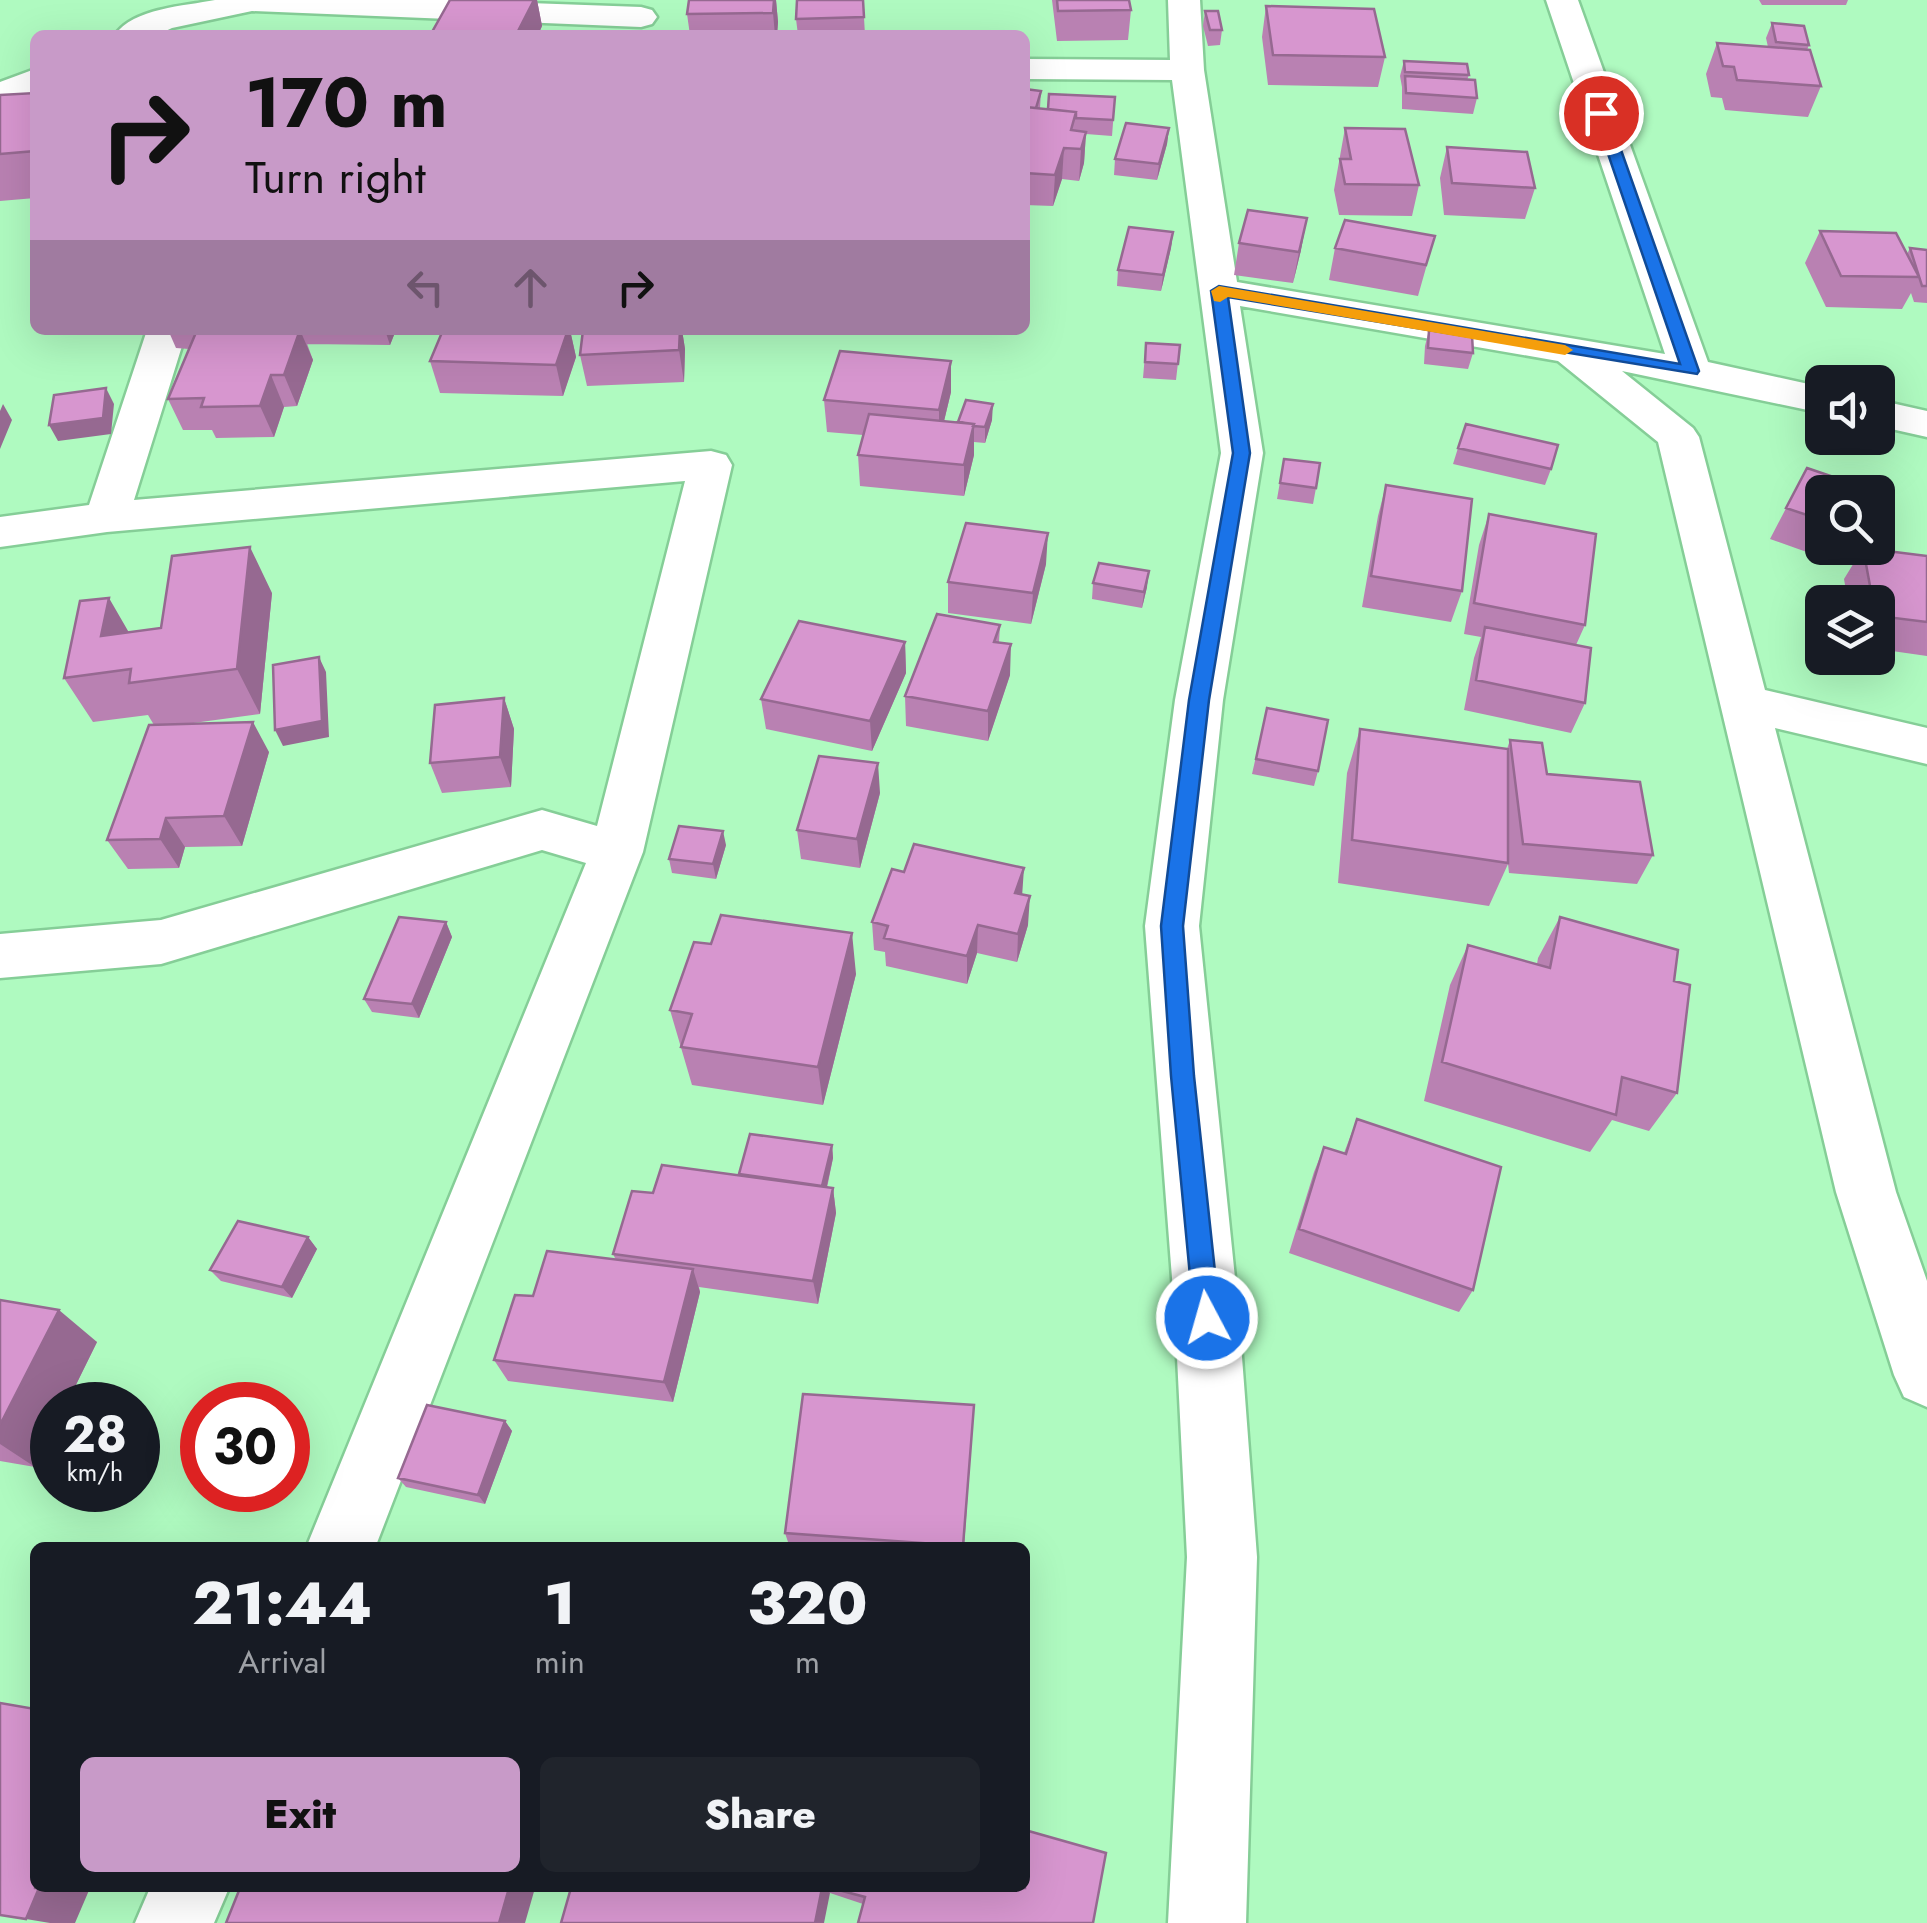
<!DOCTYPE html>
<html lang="en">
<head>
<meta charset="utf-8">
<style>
	body { margin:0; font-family:Jost,sans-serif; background:#20242c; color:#f1f3f6; height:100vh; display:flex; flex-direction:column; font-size:38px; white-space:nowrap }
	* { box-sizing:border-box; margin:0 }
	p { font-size:32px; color:#9ea1a6 }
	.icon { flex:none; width:55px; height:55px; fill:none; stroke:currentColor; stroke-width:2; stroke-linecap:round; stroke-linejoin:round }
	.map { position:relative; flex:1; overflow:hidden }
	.panel { position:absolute; left:30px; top:1542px; width:1000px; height:350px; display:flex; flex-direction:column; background:#171b24; border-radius:15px; box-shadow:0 10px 40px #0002 }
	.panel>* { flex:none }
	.hud { position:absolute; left:30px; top:30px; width:1000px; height:305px; border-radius:15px; box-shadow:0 10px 40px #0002; background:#c89ac8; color:#111; overflow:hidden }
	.controls { position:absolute; left:1805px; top:365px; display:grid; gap:20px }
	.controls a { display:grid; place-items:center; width:90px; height:90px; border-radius:15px; background:#171b24; box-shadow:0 10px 40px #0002; font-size:50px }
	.speed { position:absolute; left:30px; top:1382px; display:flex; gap:20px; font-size:50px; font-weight:700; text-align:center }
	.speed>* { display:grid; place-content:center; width:130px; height:130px; border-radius:50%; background:#171b24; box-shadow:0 10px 40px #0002; line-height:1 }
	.speed small { font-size:25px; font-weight:400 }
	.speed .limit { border:15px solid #d22; background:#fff; color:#111 }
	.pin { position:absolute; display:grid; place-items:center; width:85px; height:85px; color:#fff; margin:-42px; border:5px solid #fff; border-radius:50%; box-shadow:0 2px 10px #0007 }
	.me { position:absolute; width:110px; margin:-55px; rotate:354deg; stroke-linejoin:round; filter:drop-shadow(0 0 8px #0008) }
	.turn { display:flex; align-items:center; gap:35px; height:210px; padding:0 50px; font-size:45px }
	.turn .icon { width:130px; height:130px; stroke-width:2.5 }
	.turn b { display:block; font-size:70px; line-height:85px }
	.lanes { display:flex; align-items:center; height:95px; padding:0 50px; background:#0003; justify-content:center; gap:50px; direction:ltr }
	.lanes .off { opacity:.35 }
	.eta { display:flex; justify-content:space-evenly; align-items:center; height:170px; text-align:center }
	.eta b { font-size:60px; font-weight:800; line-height:70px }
	.primary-button { display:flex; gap:20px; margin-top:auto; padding:20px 50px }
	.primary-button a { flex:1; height:115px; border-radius:15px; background:#c89ac8; color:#111; font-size:40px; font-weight:800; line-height:115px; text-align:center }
	.primary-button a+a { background:#20242c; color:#f1f3f6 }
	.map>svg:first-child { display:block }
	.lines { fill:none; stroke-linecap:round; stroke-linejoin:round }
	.street-casing { stroke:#85ce97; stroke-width:5 }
	.street { fill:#fff; fill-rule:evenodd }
	.wall { fill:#b981b2 }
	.shaded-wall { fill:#966991 }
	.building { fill:#d796cf; stroke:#966991; stroke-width:2.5 }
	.route { fill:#1a73e8; stroke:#114b97; stroke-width:2.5 }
	.slow { fill:#f59e0b }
</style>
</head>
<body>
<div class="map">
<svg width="1927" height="1923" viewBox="0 0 1927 1923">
	<rect width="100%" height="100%" fill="#affac0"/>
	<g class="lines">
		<g class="street-casing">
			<path id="street" d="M215 0H447L641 7 652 10 657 17 652 24 641 27 252 11 172 28 157 35H115C133 8 185 6 215 0Z
				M1168 0H1200L1204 70 1237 282 1665 354 1546 0H1578L1708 362 1822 387V413L1622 371 1693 428 1699 437 1765 690 1927 728V764L1775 728 1896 1192 1927 1281V1407L1904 1397 1894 1375 1836 1192 1658 442 1558 361 1240 306 1263 453 1223 700 1199 926 1239 1317 1257 1557 1246 1923H1168L1187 1557 1175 1317 1145 926 1175 700 1221 453 1172 80 1025 79V59L1170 60Z
				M35 69V92L0 105V82Z
				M147 330H187L134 500 711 451 726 455 732 465 643 852 375 1548H306L586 863 542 850 161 964 0 978V934L161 920 542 810 597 826 685 481 107 532 0 547V517L89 505Z
				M1878 400 1927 411V437L1878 426Z
				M150 1888H229L214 1923H135Z"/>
		</g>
		<use href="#street" class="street"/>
	</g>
	<path class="wall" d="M450 0H537L542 26 538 35H433L432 32Z
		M689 0H776L778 22 777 35H690L687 14Z
		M863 0 865 35H798L796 19Z
		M1052 0H1129L1131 10 1128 40 1057 41Z
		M1759 0H1848L1846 5H1762Z
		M1266 6 1385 57 1378 87 1268 85 1262 37Z
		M1205 11 1222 30 1220 45 1208 46 1203 26Z
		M1772 23 1809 45 1807 50 1821 86 1808 117 1725 110 1722 98 1711 97 1706 74 1717 43 1768 47 1766 38Z
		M1404 61 1469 75 1467 80 1477 98 1473 114 1402 109V87L1400 76Z
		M1025 89 1041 91 1040 108 1048 109 1115 97 1112 136 1086 134 1084 163 1079 181 1062 179 1053 206 1025 205Z
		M35 93V198L0 201V95Z
		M1169 128 1167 144 1157 180 1114 175 1115 159Z
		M1345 128 1419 185 1412 216 1339 215 1334 190Z
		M1447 147 1535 188 1525 219 1444 215 1440 178Z
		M1820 231 1907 254 1910 248 1927 250V303L1914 302 1911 293 1902 309 1826 307 1805 263Z
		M1173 232 1171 248 1161 291 1117 286 1118 270Z
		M1435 236 1418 296 1329 280 1335 248Z
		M1239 243 1301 250 1293 283 1234 275Z
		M170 330H302L313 360 297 406 284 407 274 437 216 438 212 430H183L168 399 189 349 176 348 169 332Z
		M302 330H396L390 345 307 344Z
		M443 330H570L576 357 563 396 440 393 430 361Z
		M583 330H682L685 349 684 382 587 386 580 355Z
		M1429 330 1473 353 1468 369 1424 364 1425 346Z
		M1146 343 1180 345 1176 380 1143 378Z
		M951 361V392L944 421 958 422 992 420 985 443 974 442V455L964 496 860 486 858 455 863 435 827 432 824 400Z
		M1458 448 1551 469 1545 485 1453 464Z
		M1284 459 1316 488 1313 504 1277 499Z
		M1807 468 1822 492V548H1836L1829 560 1770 539Z
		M1386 485 1462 591 1451 622 1362 607 1378 516Z
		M1489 514 1585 625 1576 645 1585 703 1571 733 1464 710 1474 658 1481 637 1464 634 1479 545Z
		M1863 548 1927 556V656L1878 649V602H1848L1844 579Z
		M1046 564 1031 624 948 613V582Z
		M1093 583 1147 587 1142 608 1092 599Z
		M272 593 260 714 186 724 269 752 242 846 185 847 179 868 128 869 107 840 154 725 148 715 93 722 64 678 129 632 161 628Z
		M1000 625 999 642 1010 675 988 741 906 726 905 696Z
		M905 642 906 673 872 751 766 729 761 699Z
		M504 698 514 729 511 787 442 793 430 763Z
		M1267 708 1318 771 1314 786 1252 774Z
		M1360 729 1507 749 1510 740 1547 774 1653 855 1637 884 1509 873 1508 864 1489 906 1338 883 1347 773Z
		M880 793 860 868 801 859 797 830Z
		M726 845 716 879 672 873 669 859Z
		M1022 895 1028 925 1017 962 977 953 967 984 886 966 885 952 874 950 872 922Z
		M1560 917 1674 981 1677 1093 1649 1131 1612 1120 1590 1152 1424 1101 1450 985 1468 945 1537 964 1538 958Z
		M446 922 452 937 419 1018 372 1012 364 999Z
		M856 974 823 1105 692 1085 670 1010Z
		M1357 1119 1473 1290 1459 1312 1289 1253 1314 1172 1324 1147 1344 1153Z
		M832 1145 833 1158 827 1188H833L836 1213 818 1304 699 1287 700 1292 673 1402 508 1381 494 1360 533 1296 616 1260 613 1254 653 1193 739 1176V1174Z
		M308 1237 317 1249 292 1298 221 1281 210 1270Z
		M0 1300 97 1342 66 1405H52L35 1467 0 1461Z
		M974 1405 964 1548H790L785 1533Z
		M505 1421 512 1431 485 1504 406 1487 398 1478Z
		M571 1888H1025L863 1904 830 1893Z"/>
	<path class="shaded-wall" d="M534 0H537L542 26 538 35H516Z
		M774 0H776L778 22 777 35H775L773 13Z
		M1169 128 1167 144 1157 180 1159 164Z
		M1086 132 1084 163 1079 181 1081 149Z
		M1064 148 1062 179 1053 206 1055 175Z
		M1307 218 1301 250 1293 283 1299 252Z
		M1173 232 1171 248 1161 291 1163 275Z
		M300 330 313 360 297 406 284 375Z
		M385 330H396L390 345Z
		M568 330H570L576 357 563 396 556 365Z
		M680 330H682L685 349 684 382 679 350Z
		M951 361V392L939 442V410Z
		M271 375 284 407 274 437 260 406Z
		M106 388 114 404 111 434 58 441 49 425Z
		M3 404 12 420 0 449V411Z
		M993 404 992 420 985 443V427Z
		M974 424V455L964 496V465Z
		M1048 533 1046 564 1031 624 1033 593Z
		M250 547 272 593 260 714 237 669Z
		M1149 571 1147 587 1142 608 1144 592Z
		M109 598 135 643 101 636Z
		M905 642 906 673 872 751 870 721Z
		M1011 644 1010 675 988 741V711Z
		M319 657 326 672 329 737 283 746 275 730Z
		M504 698 514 729 511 787 500 757Z
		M253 722 269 752 242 846 224 816Z
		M878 763 880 793 860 868 857 839Z
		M166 818 185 847 179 868 160 839Z
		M723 831 726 845 716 879 713 864Z
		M1024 868 1022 897 1015 893Z
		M1030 896 1028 925 1017 962 1018 934Z
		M446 922 452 937 419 1018 412 1004Z
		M978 925 977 953 967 984V956Z
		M852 933 856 974 823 1105 818 1067Z
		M832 1145 833 1158 824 1199 822 1186Z
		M833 1188 836 1213 818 1304 813 1281Z
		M308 1237 317 1249 292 1298 282 1287Z
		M693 1269 700 1292 673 1402 664 1382Z
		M59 1310 97 1342 66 1405H52V1432L35 1467 0 1444V1425Z
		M505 1421 512 1431 485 1504 478 1495Z
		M39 1888H90L75 1923H50L26 1919Z
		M509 1888H535L525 1923H499Z
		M822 1888H826L830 1893 824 1923H815Z"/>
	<path class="building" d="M450 0H534L516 35 432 32Z
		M689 0H774L773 13 687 14Z
		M797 0H863L864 17 796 19Z
		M1057 0H1129L1131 10 1058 11Z
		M1266 6 1374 9 1385 57 1273 55Z
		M1205 11H1218L1222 30H1210Z
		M1772 23 1804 26 1809 45 1776 42Z
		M1717 43 1810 50 1821 86 1737 80 1734 67 1723 66Z
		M1404 61 1467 64 1469 75 1405 72Z
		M1405 76 1475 80 1477 98 1406 93Z
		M1025 89 1041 91 1036 108 1025 107Z
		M35 93V151L0 154V95Z
		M1049 94 1115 97 1113 120 1076 118V112L1048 109Z
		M1025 107 1076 112 1071 130 1086 132 1081 149 1064 148 1055 175 1025 173Z
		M1126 123 1169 128 1159 164 1115 159Z
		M1345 128 1405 129 1419 185 1345 184 1340 159H1351Z
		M1447 147 1527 152 1535 188 1452 183Z
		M1248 210 1307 218 1299 252 1239 243Z
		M1345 220 1435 236 1426 265 1335 248Z
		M1129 227 1173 232 1163 275 1118 270Z
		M1820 231 1896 233 1919 277 1841 276Z
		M1910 248 1927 250V286H1922Z
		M170 330H207H197L195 334 169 332Z
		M197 330H300L284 375H271L260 406 201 407 204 398 168 399Z
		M443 330H568L556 365 430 361Z
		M583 330H680L679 350 580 355Z
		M1429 330 1472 335 1473 353 1428 348Z
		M1146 343 1180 345 1178 364 1145 362Z
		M840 351 951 361 939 410 824 400Z
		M106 388 103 418 49 425 54 395Z
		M966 400 993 404 985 427 973 426 974 424 958 422Z
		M869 414 974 424 964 465 858 455Z
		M1466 424 1558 445 1551 469 1458 448Z
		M1284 459 1320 463 1316 488 1280 483Z
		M1807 468 1866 488 1864 492H1822V520L1786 508Z
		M1386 485 1472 499 1462 591 1371 576Z
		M1489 514 1596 534 1585 625 1474 603Z
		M966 523 1048 533 1033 593 948 582Z
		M250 547 237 669 129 683 131 669 64 678 80 601 109 598 101 636 161 628 172 556Z
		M1863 548 1927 556V622L1878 616V602H1873Z
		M1099 563 1149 571 1144 592 1093 583Z
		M937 614 1000 625 994 642 1011 644 988 711 905 696Z
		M799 621 905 642 870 721 761 699Z
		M1485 627 1591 648 1585 703 1476 680Z
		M319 657 322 721 275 730 273 665Z
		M504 698 500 757 430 763 435 705Z
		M1267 708 1328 720 1318 771 1256 759Z
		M253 722 224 816 166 818 160 839 107 840 149 725Z
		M1360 729 1508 749V863L1352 840Z
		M1510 740 1542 743 1547 774 1640 782 1653 855 1523 844Z
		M819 756 878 763 857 839 797 830Z
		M679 826 723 831 713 864 669 859Z
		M914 844 1024 868 1015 893 1030 896 1018 934 978 925 967 956 884 938 888 926 872 922 892 869 904 872Z
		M721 915 852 933 818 1067 681 1047 692 1014 670 1010 694 942 711 944Z
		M399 917 446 922 412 1004 364 999Z
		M1560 917 1678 950 1674 981 1690 985 1677 1093 1622 1077 1616 1115 1442 1062 1468 945 1550 968Z
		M1357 1119 1501 1167 1473 1290 1299 1229 1324 1147 1346 1154Z
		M750 1134 832 1145 822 1186 739 1174Z
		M662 1165 833 1188 813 1281 613 1254 632 1191 653 1193Z
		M238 1221 308 1237 282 1287 210 1270Z
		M547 1251 693 1269 664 1382 494 1360 515 1295 533 1296Z
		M0 1300 59 1310 0 1425Z
		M803 1394 974 1405 963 1546 785 1533Z
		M427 1405 505 1421 478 1495 398 1478Z
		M0 1703 35 1709V1888H39L26 1919 0 1915Z
		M1025 1830 1106 1853 1093 1923H858L865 1897 831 1888H1025Z
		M240 1888H509L499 1923H226Z
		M571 1888H822L815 1923H561Z"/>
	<path class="route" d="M1601 108 1608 113 1699 371 1697 374 1228 297 1250 453 1209 700 1183 926 1194 1076 1220 1318 1216 1326 1207 1330 1198 1326 1194 1318 1171 1076 1161 926 1189 700 1233 453 1211 291 1219 286 1680 364 1594 113Z"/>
	<path class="slow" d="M1219 286 1565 345 1573 350 1565 355 1228 297 1220 302 1214 301 1211 291Z"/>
</svg>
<div class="controls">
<a><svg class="icon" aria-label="sound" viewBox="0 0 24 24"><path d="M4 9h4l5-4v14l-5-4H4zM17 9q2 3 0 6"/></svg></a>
<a><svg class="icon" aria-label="search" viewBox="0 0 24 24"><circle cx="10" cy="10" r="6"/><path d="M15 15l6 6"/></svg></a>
<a><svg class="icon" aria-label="layers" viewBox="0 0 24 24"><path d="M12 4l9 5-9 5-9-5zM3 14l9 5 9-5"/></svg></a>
</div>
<div class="speed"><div>28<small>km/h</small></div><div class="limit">30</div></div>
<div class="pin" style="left:1601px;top:113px;background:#d93025"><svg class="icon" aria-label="arrive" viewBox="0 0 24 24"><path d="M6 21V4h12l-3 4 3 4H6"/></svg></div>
<svg class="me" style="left:1207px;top:1318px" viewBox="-20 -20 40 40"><circle r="17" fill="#1a73e8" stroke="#fff" stroke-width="3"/><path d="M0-11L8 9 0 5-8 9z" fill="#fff"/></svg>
<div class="hud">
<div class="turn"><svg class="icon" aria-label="right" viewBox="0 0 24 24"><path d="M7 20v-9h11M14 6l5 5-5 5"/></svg><div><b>170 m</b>Turn right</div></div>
<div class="lanes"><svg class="icon off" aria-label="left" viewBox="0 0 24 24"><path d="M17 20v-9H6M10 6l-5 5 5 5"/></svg><svg class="icon off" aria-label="ahead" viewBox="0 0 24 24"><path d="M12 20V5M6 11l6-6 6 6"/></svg><svg class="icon" aria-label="right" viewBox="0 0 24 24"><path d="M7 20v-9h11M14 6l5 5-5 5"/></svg></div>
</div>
<section class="panel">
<div class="eta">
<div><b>21:44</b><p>Arrival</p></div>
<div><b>1</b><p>min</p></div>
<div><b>320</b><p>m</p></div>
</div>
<div class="primary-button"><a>Exit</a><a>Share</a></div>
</section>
</div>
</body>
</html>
